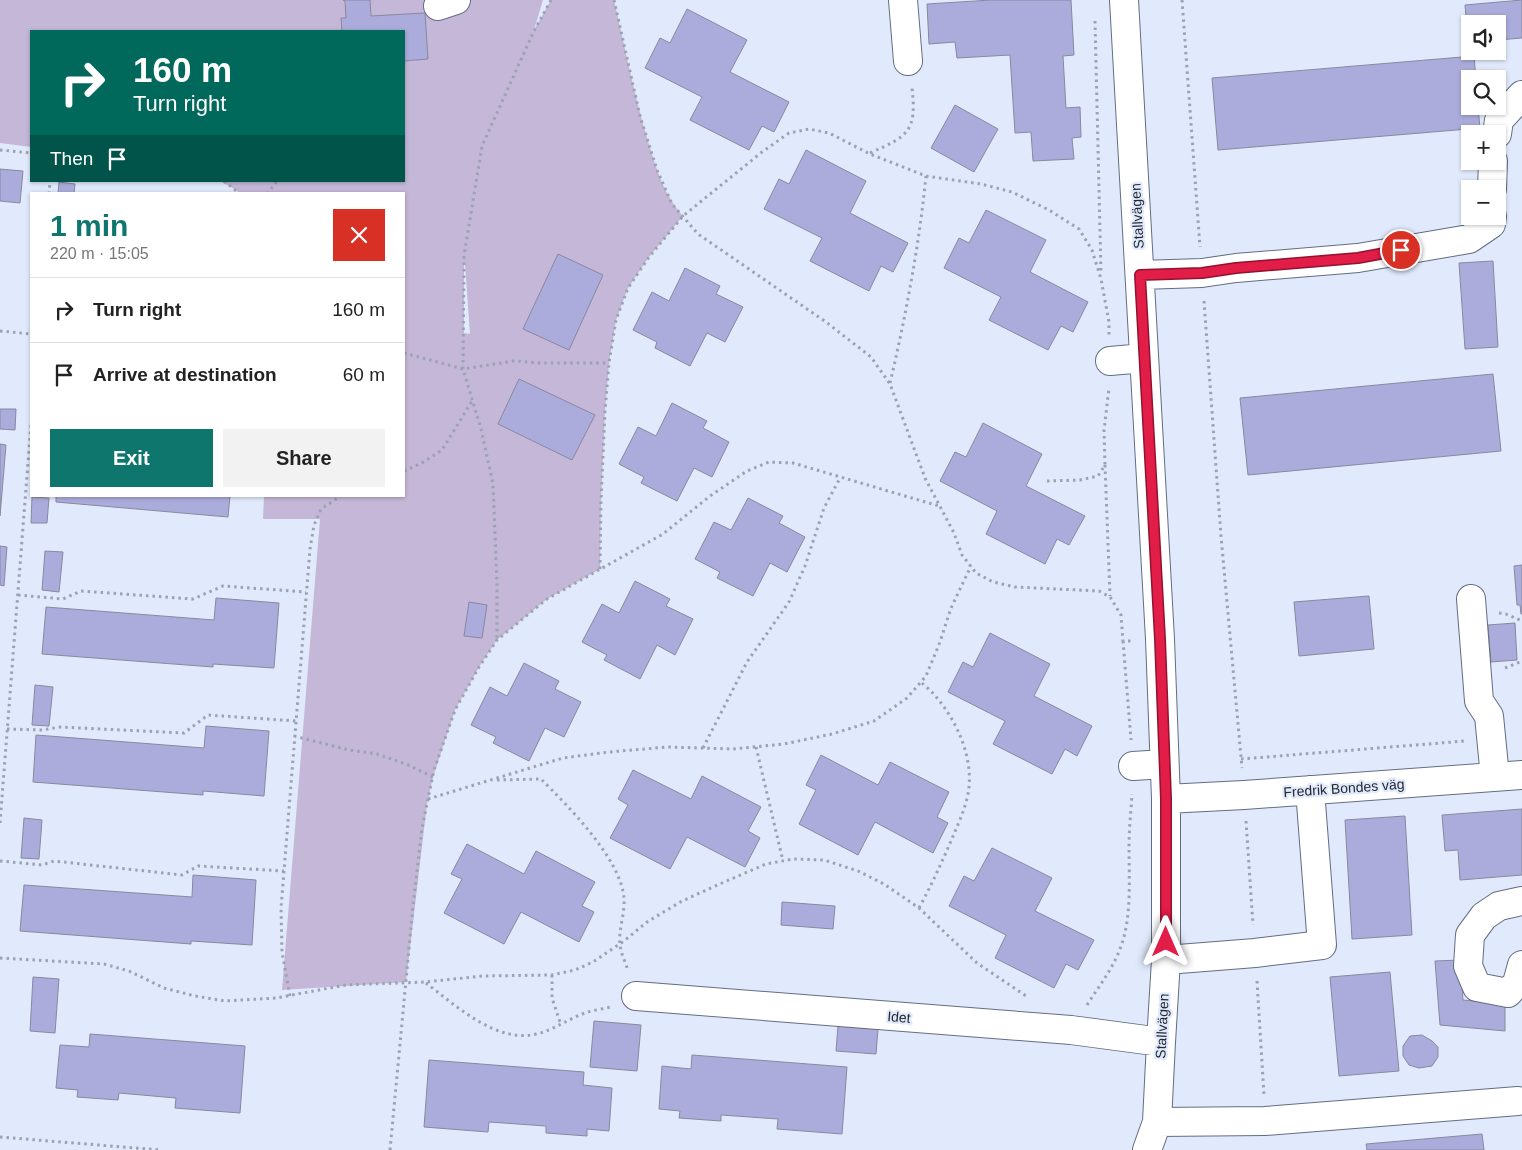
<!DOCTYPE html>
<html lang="en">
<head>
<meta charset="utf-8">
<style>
	body { margin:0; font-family:Arial,sans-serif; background:#f2f2f2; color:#222; height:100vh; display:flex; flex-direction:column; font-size:19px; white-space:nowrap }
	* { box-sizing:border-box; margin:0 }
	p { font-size:16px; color:#767676 }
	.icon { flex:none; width:28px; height:28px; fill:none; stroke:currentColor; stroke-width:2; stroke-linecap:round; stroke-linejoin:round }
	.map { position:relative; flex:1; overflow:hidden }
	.side { position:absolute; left:30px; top:192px; width:375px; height:305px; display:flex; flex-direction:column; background:#fff; border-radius:0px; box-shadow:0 1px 4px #0004 }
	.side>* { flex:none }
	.hud { position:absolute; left:30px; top:30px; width:375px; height:152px; border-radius:0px; box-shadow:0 1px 4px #0004; background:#00695c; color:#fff; overflow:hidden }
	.tools { position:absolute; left:1461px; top:15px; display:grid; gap:10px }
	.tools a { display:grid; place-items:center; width:45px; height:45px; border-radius:0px; background:#fff; box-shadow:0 1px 4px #0004; font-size:25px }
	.pin { position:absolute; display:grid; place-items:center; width:42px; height:42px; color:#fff; margin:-21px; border:2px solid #fff; border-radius:50%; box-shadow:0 1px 5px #0007 }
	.me { position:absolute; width:55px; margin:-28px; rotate:0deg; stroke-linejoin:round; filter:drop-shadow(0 0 4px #0008) }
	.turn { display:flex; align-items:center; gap:18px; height:105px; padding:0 20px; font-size:22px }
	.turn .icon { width:65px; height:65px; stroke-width:2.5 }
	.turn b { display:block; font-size:35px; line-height:42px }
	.then { display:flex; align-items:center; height:48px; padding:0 20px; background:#0003; gap:10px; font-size:19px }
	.round { display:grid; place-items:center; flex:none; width:52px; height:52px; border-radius:0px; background:#f2f2f2 }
	.summary { display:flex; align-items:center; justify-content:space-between; height:85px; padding:0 20px }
	h1 { font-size:30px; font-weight:700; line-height:38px; color:#0f766e }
	.cta { display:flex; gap:10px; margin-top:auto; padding:10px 20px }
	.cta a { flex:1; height:58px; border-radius:0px; background:#0f766e; color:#fff; font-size:20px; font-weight:700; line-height:58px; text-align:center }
	.cta a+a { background:#f2f2f2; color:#222 }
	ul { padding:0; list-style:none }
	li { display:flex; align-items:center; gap:15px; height:65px; padding:0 20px; border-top:1px solid #e0e0e0 }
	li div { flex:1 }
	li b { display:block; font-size:19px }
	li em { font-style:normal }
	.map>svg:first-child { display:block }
	.green { fill:#c4b7d7; fill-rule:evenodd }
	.building { fill:#acacdc; stroke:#88889f }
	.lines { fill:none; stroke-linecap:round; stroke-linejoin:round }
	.minor-casing { stroke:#636d81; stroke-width:30 }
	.path { stroke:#9ba2b1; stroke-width:3; stroke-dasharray:2.5 4; stroke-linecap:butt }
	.minor { stroke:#fff; stroke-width:28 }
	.route-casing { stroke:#92132f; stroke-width:12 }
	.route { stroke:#e11d48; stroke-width:9 }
	.labels { text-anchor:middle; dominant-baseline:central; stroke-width:4.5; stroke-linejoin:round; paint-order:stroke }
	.street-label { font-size:14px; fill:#252931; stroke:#e1eafc }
</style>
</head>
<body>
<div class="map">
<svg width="1522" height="1150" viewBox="0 0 1522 1150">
	<rect width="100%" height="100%" fill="#e1eafc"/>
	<path class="green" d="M0 0H543L534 30 551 0H614C625 47 634 95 648 141 656 168 664 195 683 216L649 257 628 288 616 320 609 363 605 411 601 501 600 569 547 599 497 640 479 667 455 710 433 777 427 804 406 982 282 990 320 519H263L264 496H404V194H240L236 190 220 181H404V31H31V147L0 143ZM464 265H465L470 334 464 333Z"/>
	<path class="building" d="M343 0H370L371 16 425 13 428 59 404 61V31H342L341 18H346L345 1Z
		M991 0H1071L1074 55 1063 56 1066 108 1080 107 1081 137 1072 138 1074 159 1033 161 1031 132 1015 133 1010 55 957 58 955 42 929 44 927 4Z
		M1522 0V38L1498 40V24H1470V42L1468 43 1465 5Z
		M687 9 747 40 730 72 789 102 774 132 762 126 749 150 690 120 702 97 645 68 660 38 670 43Z
		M1474 56 1476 79H1470V106H1478L1480 128 1218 150 1212 78Z
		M955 105 998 129 974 172 931 148Z
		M806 150 866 181 850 213 908 243 893 272 881 266 869 291 810 261 822 238 764 209 779 179 789 184Z
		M0 169 23 171 20 203 0 201Z
		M59 182 75 184 74 194H58Z
		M986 210 1046 240 1030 272 1088 302 1073 332 1061 326 1048 350 989 320 1001 297 944 268 959 238 969 243Z
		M558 254 603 275 569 350 523 329Z
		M1493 261 1498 347 1465 349 1459 263Z
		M685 268 720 286 716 294 743 307 725 342 707 333 690 366 655 348 657 342 633 330 652 292 669 301Z
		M1493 374 1501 451 1248 475 1240 398Z
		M519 379 595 415 572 460 498 424Z
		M672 403 707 421 703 428 729 442 712 477 694 468 677 501 641 483 644 477 619 464 638 427 656 436Z
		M0 409H16L15 430 0 429Z
		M983 423 1042 454 1026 486 1085 516 1069 545 1057 539 1045 564 986 534 997 511 940 481 955 452 966 457Z
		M0 444 6 445 0 516Z
		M56 496H230L228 517 56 502Z
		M32 497 49 498 47 523H31Z
		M748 498 783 516 779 523 805 537 787 572 770 563 753 596 717 578 720 572 695 559 714 522 731 530Z
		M0 546 7 547 4 586 0 585Z
		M45 551 63 552 59 592 42 590Z
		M1522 565V614H1521L1520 605H1517L1514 566Z
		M635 581 670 599 666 606 693 619 675 655 657 645 640 679 604 660 607 655 582 642 602 604 619 613Z
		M1369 596 1374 649 1299 656 1294 602Z
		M216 598 279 603 274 668 213 664V667L42 654 46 607 214 620Z
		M469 602 487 605 482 638 464 636Z
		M1515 623 1517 660 1491 662 1488 625Z
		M990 633 1050 664 1034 696 1092 726 1077 756 1065 749 1052 774 993 744 1005 721 948 692 963 662 973 667Z
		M524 663 559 681 555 689 581 702 564 737 545 728 529 761 493 743 496 737 471 725 490 687 507 696Z
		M35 685 53 687 49 726 32 725Z
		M206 726 269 731 264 796 203 791V795L33 782 36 735 204 748Z
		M821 755 878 785 890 762 949 792 937 817 948 823 933 853 875 822 858 855 799 824 816 790 806 785Z
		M633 770 691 799 702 776 761 807 748 831 760 838 745 867 687 837 670 869 610 838 628 805 618 799Z
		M1522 809V875L1460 880 1458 850 1445 851 1442 815Z
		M1405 816 1412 935 1352 939 1345 820Z
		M24 818 42 820 39 859 21 858Z
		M467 844 524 874 536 851 595 882 582 906 594 912 579 942 521 912 504 944 444 913 462 879 451 874Z
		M992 848 1052 878 1035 911 1094 940 1078 970 1066 964 1054 988 995 958 1006 935 949 906 964 876 974 881Z
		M193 875 256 880 252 945 191 941V944L20 931 24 885 192 897Z
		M782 902 835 906 833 929 781 925Z
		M1460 960 1463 1000 1505 1004V1031L1440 1025 1435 961Z
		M1390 972 1399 1071 1339 1076 1330 977Z
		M33 977 59 979 55 1033 30 1031Z
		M594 1021 641 1025 637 1071 590 1067Z
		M838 1026 878 1029 876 1054 836 1051Z
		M90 1034 245 1046 240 1113 175 1108 176 1098 119 1093 118 1100 77 1097 78 1090 56 1088 60 1045 89 1047Z
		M1422 1035 1432 1041 1438 1047V1057L1432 1066 1419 1068 1409 1065 1403 1056V1046L1410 1036Z
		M692 1055 847 1067 842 1134 777 1129 778 1119 721 1115V1121L679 1118 680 1111 659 1109 662 1066 691 1069Z
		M429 1060 584 1072 583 1085 612 1088 609 1131 587 1129V1136L546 1133V1126L489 1122 488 1132 424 1127Z
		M1482 1134 1484 1150H1367L1366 1144Z"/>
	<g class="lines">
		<g class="minor-casing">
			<path id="minor" d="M903 0 908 61
				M1124 0 1160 639 1166 799V960L1161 1042 1157 1122 1147 1150
				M438 6 456 0
				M1497 134 1499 120 1522 95
				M1492 189 1493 161
				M1140 275 1202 273 1236 268 1358 258 1469 239 1491 224 1492 216
				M1110 361 1144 358
				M1471 599 1479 701 1489 716 1495 777
				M1133 766 1164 764
				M1166 799 1244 795 1522 775
				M1522 901 1499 906 1484 916 1470 935 1468 966 1477 987 1508 993 1517 983 1522 965
				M1166 960 1255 953 1322 945 1310 790
				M636 996 1071 1030 1161 1042
				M1157 1122 1265 1121 1518 1101"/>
		</g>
		<path class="path" d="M551 0 533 33 482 146 464 256 463 369 514 361 541 363H609
			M614 0 640 116 657 170 672 204 698 234 826 322 871 357 890 384 925 478 954 533 962 555 976 573 993 582 1015 587 1099 591 1110 597 1121 615 1123 641H1134
			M1182 0 1200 247
			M1095 21 1101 274
			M0 150 31 153
			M870 153C908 136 917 132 912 88
			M224 181 240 194
			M49 194 50 181
			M267 194 277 181
			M1204 301 1221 536 1242 768
			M0 331 31 334
			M404 353 463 369 481 429 493 484 497 584V640
			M890 383C906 315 919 246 926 176
			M1105 465 1110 596
			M404 471 422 463 442 450 472 401
			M1047 481 1080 480 1098 476 1105 465 1104 430 1109 388
			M600 569 601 501 605 411 609 363 616 320 628 288 649 257 683 216 762 152 789 133 809 129 829 133 870 154 926 176 981 184 1012 192 1049 210 1079 229 1092 250 1101 279 1109 322V335
			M18 595 63 599 81 591 193 599 223 586 306 592
			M1499 613 1506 614 1522 621
			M1123 641 1131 740
			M1505 668 1522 661
			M7 729 42 730 60 727 184 733 208 715 296 721
			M294 736 349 750 377 754 406 764 433 777
			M756 747 783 861
			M703 748 747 662 789 602 805 566 824 508 840 478
			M1241 759 1465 741
			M497 780 541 779C568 806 622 860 624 899 625 914 618 931 620 945 621 954 626 963 628 971
			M428 799 563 758 609 752 668 747 733 749 784 744 832 734 874 721 907 698 926 676 940 642 951 608 971 566
			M1246 821 1253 925
			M0 823 31 424
			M0 861 42 865 54 861 182 875 198 866 284 871
			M919 908C931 886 941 864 951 841 958 824 967 806 969 787 972 755 957 722 937 698 933 692 926 687 921 682
			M0 958 104 964 129 971 164 988 195 996 225 1001 276 998 346 985 425 982 483 976 552 975 575 970 593 962 624 941 647 922 682 901 722 883 766 864 793 859 824 860 858 871 884 884 919 908 977 963 1029 998
			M552 975V998L561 1025
			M1257 981 1264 1095
			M426 983C455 1005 497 1044 536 1034 554 1030 568 1019 585 1013 593 1010 603 1009 611 1007
			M290 996 282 952 281 908 310 549 314 525 321 509 341 496
			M1087 1005C1099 986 1112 970 1120 949 1132 919 1129 879 1129 847 1129 829 1131 811 1132 794
			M0 1137 160 1150
			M390 1150 413 906 422 828 434 770 455 710 479 667 497 640 547 599 663 534 710 496 747 471 769 462 793 463 939 506"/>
		<use href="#minor" class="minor"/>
	</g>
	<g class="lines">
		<g class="route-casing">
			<path id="route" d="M1166 942V799L1160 639 1140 275 1202 273 1236 268 1358 258 1401 250"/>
		</g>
		<use href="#route" class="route"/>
	</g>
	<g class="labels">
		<g class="street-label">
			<text transform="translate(1137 216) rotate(-93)">Stallvägen</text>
			<text transform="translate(1344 788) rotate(-4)">Fredrik Bondes väg</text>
			<text transform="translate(899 1017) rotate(5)">Idet</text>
			<text transform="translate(1162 1026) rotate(-87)">Stallvägen</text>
		</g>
	</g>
</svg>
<div class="tools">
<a><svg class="icon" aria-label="sound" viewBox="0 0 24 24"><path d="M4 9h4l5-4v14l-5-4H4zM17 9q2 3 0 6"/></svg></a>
<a><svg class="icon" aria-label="search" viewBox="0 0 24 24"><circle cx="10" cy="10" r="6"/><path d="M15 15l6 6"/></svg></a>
<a>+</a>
<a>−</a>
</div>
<div class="pin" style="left:1401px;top:250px;background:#d93025"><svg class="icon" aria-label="arrive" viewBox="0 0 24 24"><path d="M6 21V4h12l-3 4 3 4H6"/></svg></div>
<svg class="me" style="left:1166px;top:942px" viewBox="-20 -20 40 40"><path d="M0-17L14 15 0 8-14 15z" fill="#e11d48" stroke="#fff" stroke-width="4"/></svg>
<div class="hud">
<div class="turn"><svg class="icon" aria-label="right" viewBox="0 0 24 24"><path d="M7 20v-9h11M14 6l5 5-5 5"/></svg><div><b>160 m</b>Turn right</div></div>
<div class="then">Then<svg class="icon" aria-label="arrive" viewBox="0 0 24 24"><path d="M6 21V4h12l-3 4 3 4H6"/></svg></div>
</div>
<section class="side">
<div class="summary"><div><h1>1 min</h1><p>220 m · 15:05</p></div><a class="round" style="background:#d93025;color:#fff"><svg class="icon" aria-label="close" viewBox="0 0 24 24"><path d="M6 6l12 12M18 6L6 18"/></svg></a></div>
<ul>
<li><svg class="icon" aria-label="right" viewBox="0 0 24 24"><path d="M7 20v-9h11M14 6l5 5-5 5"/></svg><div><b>Turn right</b></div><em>160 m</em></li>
<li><svg class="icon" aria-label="arrive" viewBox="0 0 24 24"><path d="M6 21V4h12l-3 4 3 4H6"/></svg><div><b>Arrive at destination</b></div><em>60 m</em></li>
</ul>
<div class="cta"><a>Exit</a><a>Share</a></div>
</section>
</div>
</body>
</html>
